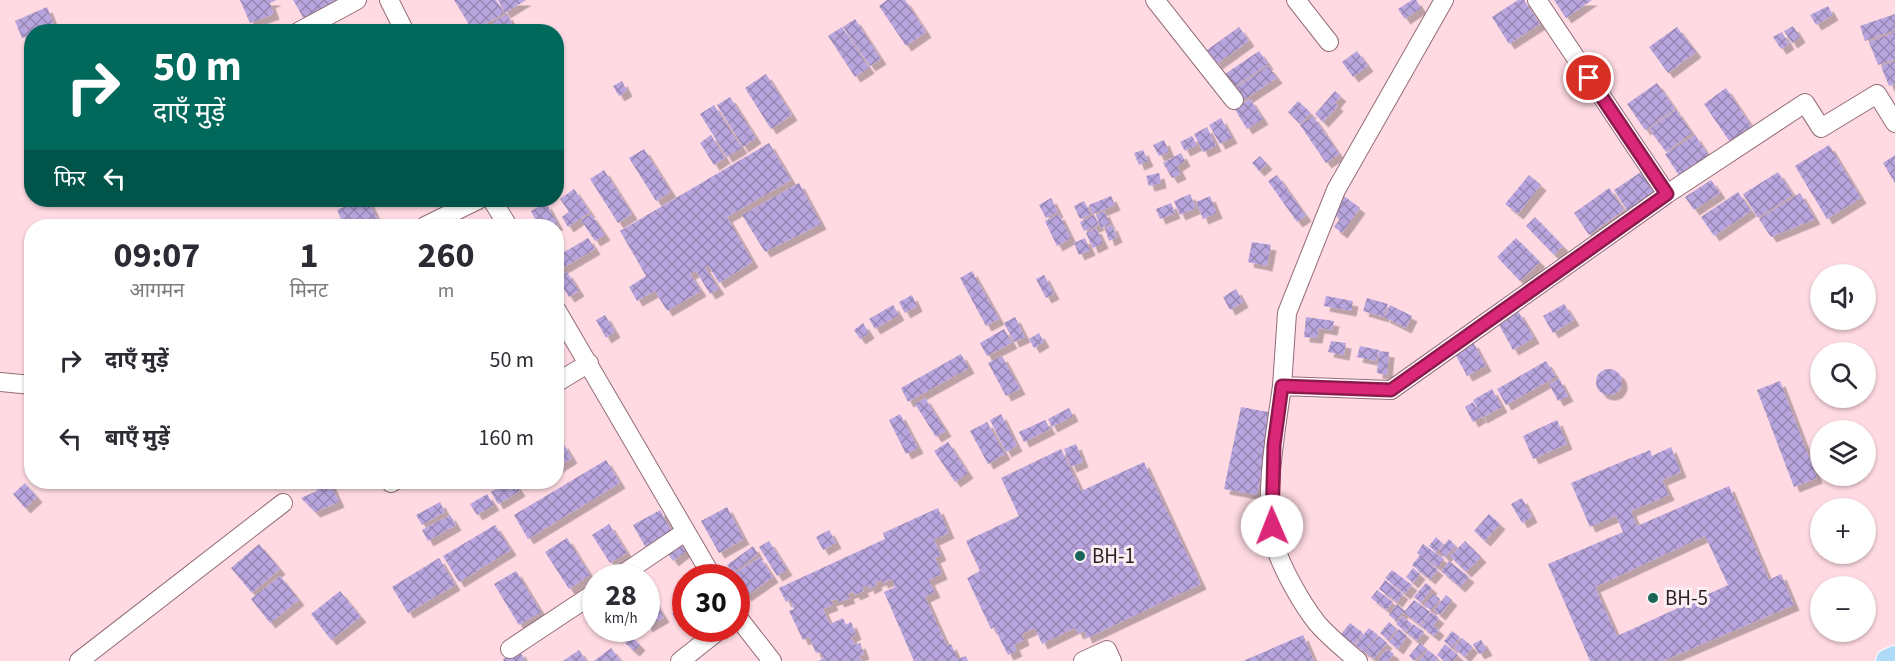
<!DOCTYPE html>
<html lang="hi">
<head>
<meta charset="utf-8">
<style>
	body { margin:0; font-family:"Source Sans 3","Noto Sans Devanagari",sans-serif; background:#f7f7f7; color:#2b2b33; height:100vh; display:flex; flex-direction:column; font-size:22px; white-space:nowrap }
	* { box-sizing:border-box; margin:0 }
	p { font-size:20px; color:#7c7c81 }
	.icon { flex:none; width:33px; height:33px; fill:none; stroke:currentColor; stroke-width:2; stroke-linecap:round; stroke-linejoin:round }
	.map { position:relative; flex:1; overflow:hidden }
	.sheet { position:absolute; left:24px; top:219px; width:540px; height:270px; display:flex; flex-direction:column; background:#fff; border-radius:24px; box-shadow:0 2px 4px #0004 }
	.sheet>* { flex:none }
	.hud { position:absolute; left:24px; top:24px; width:540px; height:183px; border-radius:24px; box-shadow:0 2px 4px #0004; background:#00695c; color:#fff; overflow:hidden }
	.controls { position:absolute; left:1810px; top:264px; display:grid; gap:12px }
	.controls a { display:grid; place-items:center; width:66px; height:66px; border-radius:50%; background:#fff; box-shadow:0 2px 4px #0004; font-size:30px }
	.speed { position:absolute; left:582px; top:564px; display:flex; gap:12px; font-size:30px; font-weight:700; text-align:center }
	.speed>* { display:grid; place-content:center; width:78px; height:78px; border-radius:50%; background:#fff; box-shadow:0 2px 4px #0004; line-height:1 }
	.speed small { font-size:15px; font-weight:400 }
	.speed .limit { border:9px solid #d22; background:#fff; color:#111 }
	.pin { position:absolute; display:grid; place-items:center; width:51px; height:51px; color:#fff; margin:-26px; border:3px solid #fff; border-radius:50%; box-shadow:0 2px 6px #0007 }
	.me { position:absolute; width:66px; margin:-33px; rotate:359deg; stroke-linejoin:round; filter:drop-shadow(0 0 4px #0008) }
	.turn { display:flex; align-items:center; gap:21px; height:126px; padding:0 30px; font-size:27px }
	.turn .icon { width:78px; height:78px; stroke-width:2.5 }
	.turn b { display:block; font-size:42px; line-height:51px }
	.then { display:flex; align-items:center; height:57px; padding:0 30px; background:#0003; gap:12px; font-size:22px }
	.eta { display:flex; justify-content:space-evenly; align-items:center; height:102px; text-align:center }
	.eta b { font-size:36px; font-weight:700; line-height:42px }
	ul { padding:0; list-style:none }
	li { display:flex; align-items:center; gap:18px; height:78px; padding:0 30px }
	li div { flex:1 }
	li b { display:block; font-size:22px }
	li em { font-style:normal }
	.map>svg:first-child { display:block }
	.building { fill:url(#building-cross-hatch); fill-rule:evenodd; filter:url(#shadow) }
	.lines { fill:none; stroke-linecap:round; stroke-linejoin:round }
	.minor-casing { stroke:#946c77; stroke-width:20 }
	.major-casing { stroke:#fff; stroke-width:26 }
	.minor { stroke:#fff; stroke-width:18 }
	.major { stroke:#afdaf8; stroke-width:24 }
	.route-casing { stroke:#8e194d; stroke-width:15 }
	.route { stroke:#db2777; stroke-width:10 }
	.poi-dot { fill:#1b6458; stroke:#f9eff2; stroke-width:2 }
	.labels { text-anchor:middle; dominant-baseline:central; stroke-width:6; stroke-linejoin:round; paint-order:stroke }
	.poi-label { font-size:21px; fill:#2d1d22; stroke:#f9eff2; text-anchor:start }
</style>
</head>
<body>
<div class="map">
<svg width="1895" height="661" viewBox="0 0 1895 661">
	<defs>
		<pattern id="building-cross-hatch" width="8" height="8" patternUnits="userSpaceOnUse" patternTransform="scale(1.5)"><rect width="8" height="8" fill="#b8a5dd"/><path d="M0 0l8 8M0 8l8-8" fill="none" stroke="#9686b3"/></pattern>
		<filter id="shadow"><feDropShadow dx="5.5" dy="5.5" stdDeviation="0" flood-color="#0004"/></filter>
	</defs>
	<rect width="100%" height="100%" fill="#ffdae3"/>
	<path class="building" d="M240 0H276L270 3 274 14 250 23Z
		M293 0H337L304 19Z
		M454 0H496L504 13 473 31Z
		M498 0H526L505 13Z
		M887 0H905L926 32 906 46 879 6Z
		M1412 0H1416L1421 8 1405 19 1398 9Z
		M1518 0H1524L1540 24 1509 44 1492 17Z
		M1554 0H1592L1566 18Z
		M1828 6 1833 15 1816 25 1810 15Z
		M47 7 54 25 32 32V34L22 38 15 21Z
		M507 14 512 23 498 31 493 22Z
		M1895 14V30L1865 41 1860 26Z
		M855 19 881 59 870 66 843 27Z
		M266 23 269 32H252L251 29Z
		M1793 26 1800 37 1792 43 1784 31Z
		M842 27 869 68 855 77 828 36Z
		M1239 27 1249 41 1217 64 1207 50Z
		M1677 27 1696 52 1668 73 1649 47Z
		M1782 32 1789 44 1781 49 1773 37Z
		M1895 32V59L1878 65 1869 42Z
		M1259 51 1268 64 1234 87 1225 74Z
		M1357 51 1368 66 1353 77 1342 62Z
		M1895 61V84L1889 86 1881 66Z
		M1268 66 1277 78 1242 101 1234 89Z
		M766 74 792 115 771 129 745 88Z
		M622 81 627 91 619 96 613 86Z
		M1657 83 1675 109 1645 130 1627 104Z
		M1726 88 1754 130 1732 145 1704 104Z
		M1335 91 1341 96 1335 103 1338 106 1323 122 1315 114Z
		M730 97 756 138 743 147 717 105Z
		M1250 99 1263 119 1247 129 1234 108Z
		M1298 101 1311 113 1300 124 1288 112Z
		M714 105 742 148 727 157 700 114Z
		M1676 110 1692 133 1666 152 1649 129Z
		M1313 116 1339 154 1326 163 1300 125Z
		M1221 118 1232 138 1220 144 1209 125Z
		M1207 127 1216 146 1203 152 1194 134Z
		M711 135 725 158 714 165 700 143Z
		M1695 135 1710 158 1680 177 1665 154Z
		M1192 136 1197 145 1185 151 1180 142Z
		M1164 140 1169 152 1159 156 1153 145Z
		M769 143 791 180 727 217 753 262 719 283 708 265 705 267 719 289 710 294 696 271 690 274 701 291 667 311 655 291 637 301 629 287 646 276 620 231Z
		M1829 145 1861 198 1827 219 1795 166Z
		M644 149 671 192 656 201 629 158Z
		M1143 150 1148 161 1139 165 1134 153Z
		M1181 153 1185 161 1177 166 1181 174 1172 178 1163 163Z
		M1895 155V183L1883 163Z
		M1260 156 1267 164 1259 171 1252 163Z
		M604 170 632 214 618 223 590 179Z
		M1644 170 1658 192 1628 212 1614 190Z
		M1778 172 1793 195 1758 218 1743 194Z
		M1159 173 1161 183 1149 186 1146 176Z
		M1277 175 1306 216 1297 222 1268 181Z
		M1529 175 1541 185 1518 214 1505 204Z
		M1711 180 1720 193 1694 210 1685 197Z
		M799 183 821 224 765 252 742 215Z
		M1609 188 1624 210 1589 235 1574 213Z
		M574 189 590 212 568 227 562 217 569 212 560 199Z
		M1738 192 1751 211 1714 236 1701 217Z
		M1800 193 1815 219 1771 237 1759 219Z
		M1190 194 1196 208 1180 215 1174 201Z
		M1111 196 1115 205 1093 214 1089 205Z
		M1210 196 1217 213 1203 219 1196 202Z
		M1344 196 1360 208 1342 233 1334 227 1340 219 1332 213Z
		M1051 198 1058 212 1046 218 1039 205Z
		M359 200H368L381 226H344L337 210Z
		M1084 201 1091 214 1080 219 1074 206Z
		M546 203 558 225 531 226 537 223 531 211Z
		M1171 203 1175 213 1160 219 1156 209Z
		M1104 211 1110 224 1101 228 1096 215Z
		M591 214 605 235 595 241 581 220Z
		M1059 214 1071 238 1057 246 1045 221Z
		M1094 215 1099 225 1084 231 1080 222Z
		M1535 217 1563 246 1554 255 1526 226Z
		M1112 225 1117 237 1109 241 1105 228Z
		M1096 228 1103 243 1093 248 1086 233Z
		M588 238 595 249 556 272V257Z
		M1085 238 1090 250 1079 255 1074 243Z
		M1516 238 1540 262 1520 281 1497 257Z
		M1252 242 1271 245 1267 266 1248 262Z
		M972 271 999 319 986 326 960 278Z
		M567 272 579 291 569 297 557 278Z
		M1044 275 1054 294 1046 298 1036 279Z
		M1236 289 1243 302 1230 310 1223 297Z
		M912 295 917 306 905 313 899 302Z
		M1326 296 1353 301 1351 311 1324 306Z
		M1367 298 1388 304 1383 317 1363 311Z
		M1564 304 1574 320 1553 333 1543 316Z
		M893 305 899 315 875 329 869 319Z
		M1390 305 1412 316 1406 328 1384 317Z
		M1518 311 1534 338 1513 350 1498 323Z
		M605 315 615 332 606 338 596 320Z
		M1015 317 1025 337 1014 342 1004 323Z
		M1306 317 1334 321 1332 330 1319 328 1317 338 1304 337Z
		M863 323 869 333 860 339 854 330Z
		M1004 329 1012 343 987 356 980 343Z
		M1039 333 1044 342 1034 348 1029 339Z
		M1331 341 1346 343 1344 355 1328 352Z
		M1473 342 1486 366 1467 376 1454 352Z
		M1360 346 1379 350 1376 361 1357 357Z
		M1379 351 1389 352 1387 375 1377 373Z
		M961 354 969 368 908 402 901 388Z
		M1002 356 1020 389 1006 396 988 363Z
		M1546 361 1556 377 1506 405 1497 389Z
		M1596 382a13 13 0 1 1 26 0a13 13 0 1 1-26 0Z
		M1559 379 1568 396 1558 401 1549 384Z
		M1780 381 1817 478 1794 487 1757 390Z
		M1492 389 1502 407 1482 418 1473 400Z
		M925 398 946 431 936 437 915 404Z
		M1473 402 1481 417 1473 422 1465 407Z
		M1241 407 1273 413 1257 495 1224 489Z
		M1069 408 1073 416 1052 427 1048 419Z
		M900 414 918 448 906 454 889 420Z
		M1001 414 1017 446 1006 452 990 420Z
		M1045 420 1050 429 1024 442 1019 432Z
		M1557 420 1567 444 1533 459 1523 436Z
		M987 422 1005 454 988 464 970 431Z
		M948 442 968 473 955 482 934 451Z
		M563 443 572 458 556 468V447Z
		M1076 444 1083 462 1071 467 1064 449Z
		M1671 447 1681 472 1662 480 1669 495 1631 511 1637 526 1729 486 1769 580 1781 574 1794 605 1663 661H1590L1548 564 1623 532 1616 516 1590 527 1571 483 1650 450 1652 456ZM1705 536 1728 585 1617 636 1595 587Z
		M1061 449 1081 491 1144 462 1201 584 1087 638 1084 631 1078 634 1075 628 1042 644 1035 628 1022 634 1024 640 1014 645 1017 651 1008 655 994 627 991 629 967 578 980 571 966 541 1019 516 1001 478Z
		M606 460 620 483 528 539 514 515Z
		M314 482H330L339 502 315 512 301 498 317 491Z
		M509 482H514L520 491 498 504 491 492Z
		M25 483 37 497 25 508 13 494Z
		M487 494 494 505 477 515 470 504Z
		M1522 498 1532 517 1522 523 1511 504Z
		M440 502 445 512 422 525 416 515Z
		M727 507 744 539 719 553 701 521Z
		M938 508 949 533 934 540 941 555 935 558 942 574 929 580 935 592 925 597 947 646 951 644 958 659 966 656 968 661H914L884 592 895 587 892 579 883 583 881 580 876 582 877 585 869 589 868 585 862 588 864 591 855 595 853 592 848 594 850 598 839 602 837 599 831 601 833 605 823 609 830 624 843 618 846 625 851 622 856 634 851 637 855 645 860 643 864 654 859 656 862 661H818L824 658 820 652 816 653 809 637 803 640 789 611 794 609 790 600 786 602 779 588 885 539 883 533Z
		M660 510 672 532 646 548 633 525Z
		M1489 514 1500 524 1485 541 1474 531Z
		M450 515 456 525 428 541 422 530Z
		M609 524 627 553 610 563 592 535Z
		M495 525 511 550 459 582 443 556Z
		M829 530 836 543 823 550 816 537Z
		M1436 537 1443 544 1436 552 1429 546Z
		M567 538 590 575 569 589 545 552Z
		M1449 539 1456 546 1445 557 1439 551Z
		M769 541 787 570 777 576 759 547Z
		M1465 541 1481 557 1466 572 1450 556Z
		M680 542 686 551 673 561 667 552Z
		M259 544 280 569 252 593 231 568Z
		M1423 544 1444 559 1438 567 1421 556 1438 570 1430 579 1412 565 1420 555 1417 553Z
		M753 546 758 554 733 573 727 565Z
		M760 557 773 577 746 596 732 575Z
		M439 558 455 585 408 613 392 587Z
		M1449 561 1469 577 1460 587 1441 571Z
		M1413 568 1420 574 1413 583 1406 577Z
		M1392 570 1412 585 1405 594 1385 578Z
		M516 571 541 612 519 625 494 584Z
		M280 576 299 600 270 623 251 599Z
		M1385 580 1403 594 1397 602 1379 589Z
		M1426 583 1432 588 1421 603 1414 597Z
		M646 588 664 617 647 627 646 626Z
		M1377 590 1393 602 1387 610 1371 598Z
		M340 591 361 617 331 640 311 614Z
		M1433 594 1440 599 1431 610 1424 605Z
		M1446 595 1452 600 1440 615 1434 610Z
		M1414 600 1430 612 1420 625 1403 612 1396 621 1389 615 1397 604 1405 611Z
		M686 605V619L678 623 672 614Z
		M1431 612 1439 618 1433 625 1439 630 1434 636 1421 626Z
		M1402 616 1412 624 1406 632 1396 624Z
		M1389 622 1397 629 1388 640 1380 633Z
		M1350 623 1363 633 1354 644 1341 634Z
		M1413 624 1424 632 1417 641 1407 633Z
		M1369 628 1378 635 1364 652 1355 645Z
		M1399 629 1407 636 1398 649 1389 642Z
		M1452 631 1460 637 1452 648 1444 641Z
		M1303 635 1314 661H1243Z
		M631 636 640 645 634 651 625 643Z
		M1379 636 1387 643 1374 659 1365 652Z
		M1462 638 1473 647 1465 657 1454 648Z
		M1481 640 1487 650 1479 654 1473 644Z
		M1420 643 1427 649 1414 661 1409 656Z
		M1445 644 1458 655 1453 661H1444L1437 655Z
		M611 648 621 661H594Z
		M1387 649 1394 654 1388 661H1381L1378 659Z
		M579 650 586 661H563Z
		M1428 650 1438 658 1436 661H1419Z
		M520 651 525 661H504L503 659Z"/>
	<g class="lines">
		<g class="minor-casing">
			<path id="minor" d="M389 0 405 32
				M1155 0 1234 100
				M1296 0 1329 42
				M1537 0 1667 194
				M298 32 357 0
				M492 200 508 226
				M425 226 478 200
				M556 309 713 578
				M0 382 32 385
				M556 383 589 363
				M1282 386 1287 313 1336 190 1444 0
				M391 483 393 482
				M617 578 685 532
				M736 615 772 661
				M510 649 596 592
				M79 661 283 503
				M680 661 722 628
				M1083 661 1107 650 1112 661
				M1358 661C1344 649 1329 637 1317 623 1302 604 1280 566 1274 542 1263 501 1276 429 1282 386L1391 390 1667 194 1805 103 1821 128 1877 94 1895 123"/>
		</g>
		<g class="major-casing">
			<path id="major" d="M1888 661 1895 658"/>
		</g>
		<use href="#minor" class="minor"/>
		<use href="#major" class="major"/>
	</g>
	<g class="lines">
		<g class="route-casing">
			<path id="route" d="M1272 526 1274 445 1282 386 1391 390 1667 194 1589 78"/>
		</g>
		<use href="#route" class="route"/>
	</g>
	<g class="poi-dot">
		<circle cx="1080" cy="556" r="6"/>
		<circle cx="1653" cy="598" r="6"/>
	</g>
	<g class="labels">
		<g class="poi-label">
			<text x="1092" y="556">BH-1</text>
			<text x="1665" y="598">BH-5</text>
		</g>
	</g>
</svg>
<div class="controls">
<a><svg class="icon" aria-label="sound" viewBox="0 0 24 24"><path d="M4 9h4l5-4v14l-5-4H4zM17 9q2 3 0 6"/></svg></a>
<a><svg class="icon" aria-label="search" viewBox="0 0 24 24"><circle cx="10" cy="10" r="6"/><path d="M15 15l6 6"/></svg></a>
<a><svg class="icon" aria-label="layers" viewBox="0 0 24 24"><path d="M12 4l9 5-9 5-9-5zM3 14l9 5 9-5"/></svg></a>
<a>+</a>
<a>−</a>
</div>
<div class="speed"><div>28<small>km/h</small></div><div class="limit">30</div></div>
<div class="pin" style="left:1589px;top:78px;background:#d93025"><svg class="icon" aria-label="arrive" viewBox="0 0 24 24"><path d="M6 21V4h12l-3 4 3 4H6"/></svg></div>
<svg class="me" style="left:1272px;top:526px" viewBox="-20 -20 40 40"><circle r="19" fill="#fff"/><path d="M0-13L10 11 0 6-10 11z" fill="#db2777"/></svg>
<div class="hud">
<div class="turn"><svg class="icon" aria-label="right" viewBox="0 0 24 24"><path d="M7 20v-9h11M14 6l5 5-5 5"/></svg><div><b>50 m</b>दाएँ मुड़ें</div></div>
<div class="then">फिर<svg class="icon" aria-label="left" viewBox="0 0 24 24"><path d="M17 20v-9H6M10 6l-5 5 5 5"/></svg></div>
</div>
<section class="sheet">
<div class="eta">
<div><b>09:07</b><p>आगमन</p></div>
<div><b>1</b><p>मिनट</p></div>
<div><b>260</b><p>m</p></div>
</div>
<ul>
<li><svg class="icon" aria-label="right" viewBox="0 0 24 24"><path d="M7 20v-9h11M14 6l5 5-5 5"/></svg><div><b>दाएँ मुड़ें</b></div><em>50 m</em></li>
<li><svg class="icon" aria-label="left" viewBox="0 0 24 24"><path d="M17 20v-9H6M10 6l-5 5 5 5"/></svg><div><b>बाएँ मुड़ें</b></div><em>160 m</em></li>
</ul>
</section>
</div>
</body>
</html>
